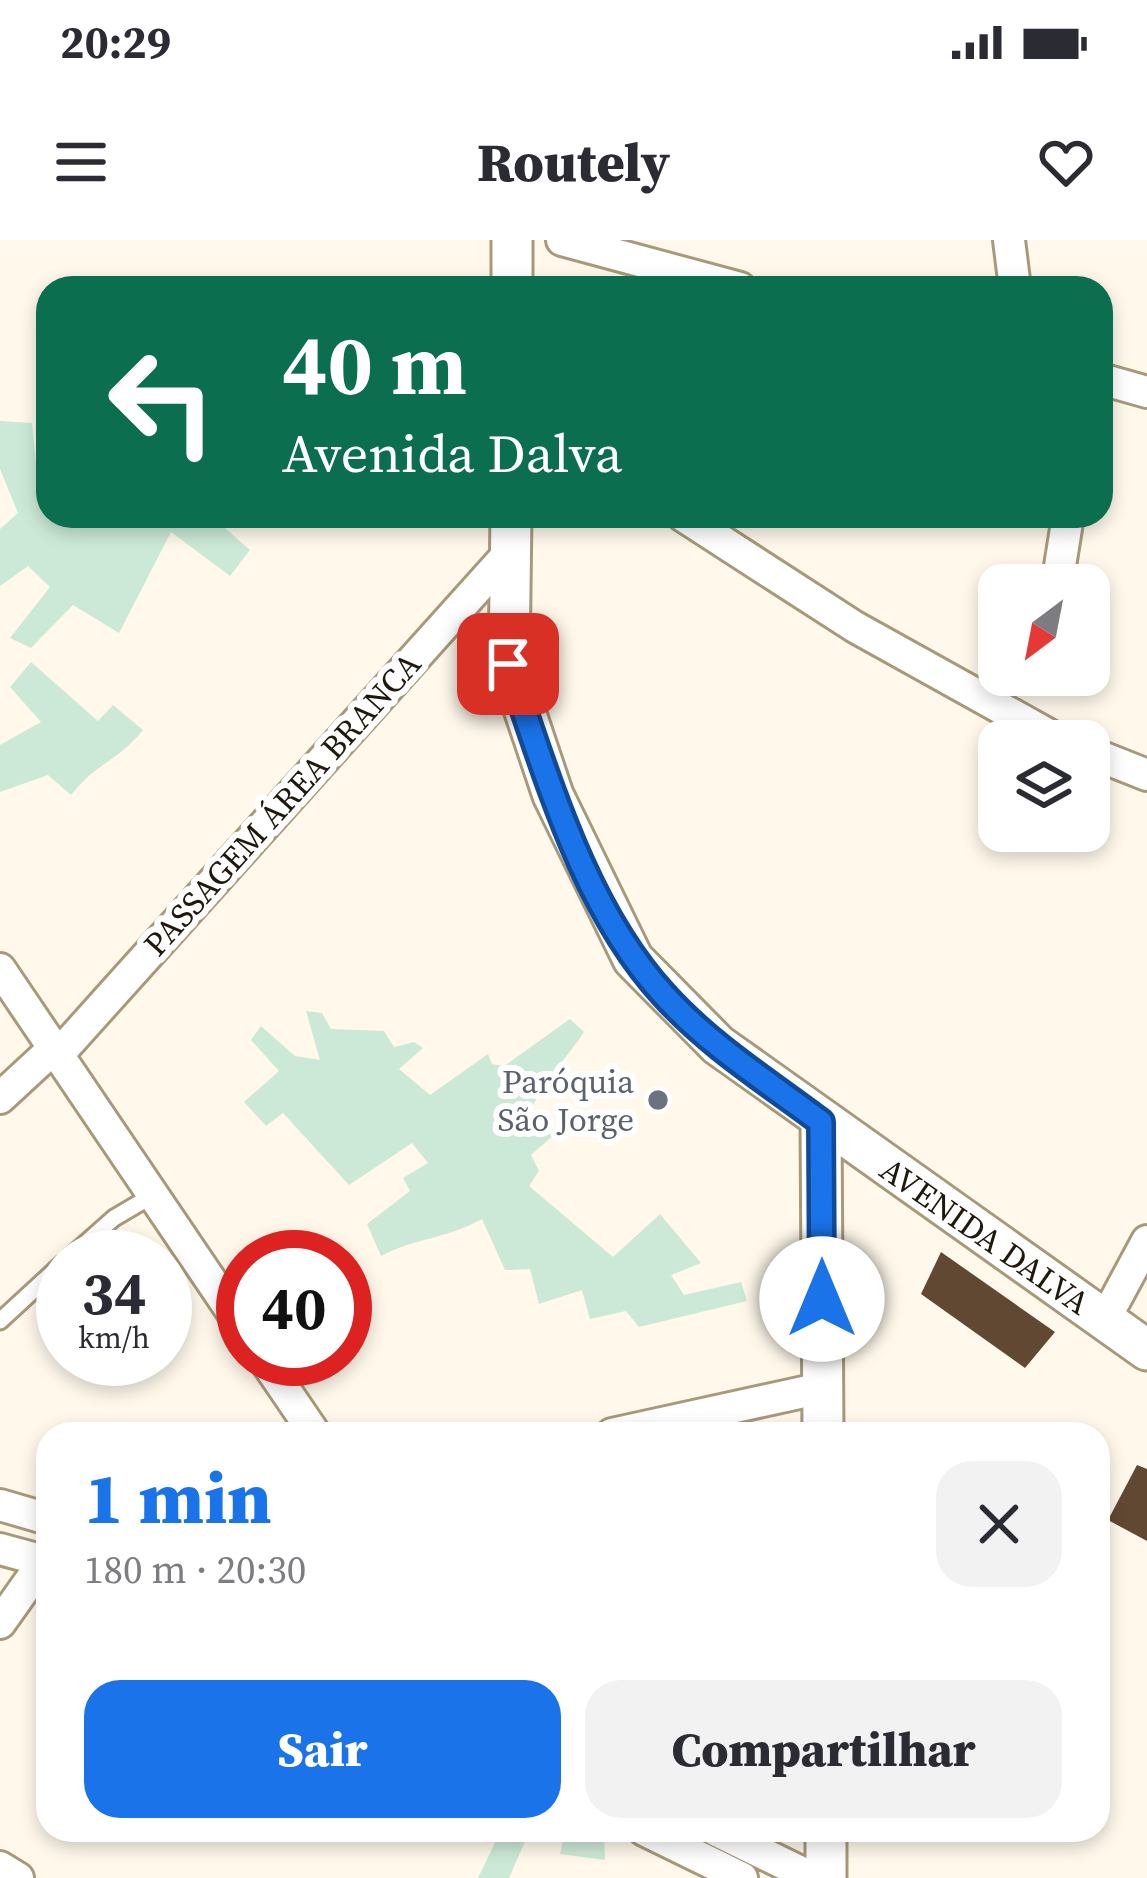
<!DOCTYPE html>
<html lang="pt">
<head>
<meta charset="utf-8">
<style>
	body { margin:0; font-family:"Source Serif 4",serif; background:#f2f2f3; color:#2b2b33; height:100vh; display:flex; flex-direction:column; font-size:45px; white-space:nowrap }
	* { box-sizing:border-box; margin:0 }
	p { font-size:39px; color:#7c7c81 }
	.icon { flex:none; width:66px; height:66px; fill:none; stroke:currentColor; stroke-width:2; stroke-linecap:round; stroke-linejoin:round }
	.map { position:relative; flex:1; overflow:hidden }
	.drawer { position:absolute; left:36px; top:1182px; width:1074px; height:420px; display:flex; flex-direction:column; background:#fff; border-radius:36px; box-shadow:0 6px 18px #0003 }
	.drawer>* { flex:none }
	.top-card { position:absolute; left:36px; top:36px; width:1077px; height:252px; border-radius:36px; box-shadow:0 6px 18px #0003; background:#0b6e4f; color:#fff; overflow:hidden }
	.needle { width:78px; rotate:212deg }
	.fabs { position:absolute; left:978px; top:324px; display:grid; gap:24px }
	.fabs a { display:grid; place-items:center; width:132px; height:132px; border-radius:24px; background:#fff; box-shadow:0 6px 18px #0003; font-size:60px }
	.speed { position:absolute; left:36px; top:990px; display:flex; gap:24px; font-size:60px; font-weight:700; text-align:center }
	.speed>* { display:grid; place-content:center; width:156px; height:156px; border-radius:50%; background:#fff; box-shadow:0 6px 18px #0003; line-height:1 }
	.speed small { font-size:30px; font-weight:400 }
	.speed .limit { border:18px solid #d22; background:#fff; color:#111 }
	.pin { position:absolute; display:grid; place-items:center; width:102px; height:102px; color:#fff; margin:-51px; border-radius:24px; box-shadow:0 6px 18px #0006 }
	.me { position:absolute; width:132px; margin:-66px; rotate:0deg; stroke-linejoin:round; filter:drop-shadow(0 0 9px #0008) }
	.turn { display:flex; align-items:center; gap:42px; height:252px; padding:0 48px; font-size:54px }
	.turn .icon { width:156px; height:156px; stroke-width:2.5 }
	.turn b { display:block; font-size:84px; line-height:102px }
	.round { display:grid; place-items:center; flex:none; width:126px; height:126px; border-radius:36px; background:#f2f2f3 }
	.overview { display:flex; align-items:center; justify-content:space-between; height:204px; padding:0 48px }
	h1 { font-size:72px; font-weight:800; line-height:90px; color:#1a73e8 }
	.button { display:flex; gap:24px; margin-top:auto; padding:24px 48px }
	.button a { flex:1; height:138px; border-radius:36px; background:#1a73e8; color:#fff; font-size:48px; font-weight:800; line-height:138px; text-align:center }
	.button a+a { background:#f2f2f3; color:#2b2b33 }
	.status { display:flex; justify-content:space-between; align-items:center; height:84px; padding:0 60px; background:#fff; direction:ltr }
	.status svg { height:33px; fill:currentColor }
	header { display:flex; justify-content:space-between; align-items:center; height:156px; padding:0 48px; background:#fff; font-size:54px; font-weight:800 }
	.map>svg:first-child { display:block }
	.green { fill:#cce9d7 }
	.building { fill:#614833 }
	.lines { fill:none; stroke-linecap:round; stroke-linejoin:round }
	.service-casing { stroke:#a8997a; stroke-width:21 }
	.minor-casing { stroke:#a8997a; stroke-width:36 }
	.tertiary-casing { stroke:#a8997a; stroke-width:45 }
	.service { stroke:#fff; stroke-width:15 }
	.minor { stroke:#fff; stroke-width:30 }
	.tertiary { stroke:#fff; stroke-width:39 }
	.route-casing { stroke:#114b97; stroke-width:30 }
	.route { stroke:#1a73e8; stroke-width:21 }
	.worship-dot { fill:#6b7280; stroke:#fff; stroke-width:4.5 }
	.labels { text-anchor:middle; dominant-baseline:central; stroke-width:12; stroke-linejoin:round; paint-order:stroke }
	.street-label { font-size:33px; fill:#1f190d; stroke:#fff }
	.worship-label { font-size:33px; fill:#5b616d; stroke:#fff; text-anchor:end }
</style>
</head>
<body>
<div class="status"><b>20:29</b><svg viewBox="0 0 49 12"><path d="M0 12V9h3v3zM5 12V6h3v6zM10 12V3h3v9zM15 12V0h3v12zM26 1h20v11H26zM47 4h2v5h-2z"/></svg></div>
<header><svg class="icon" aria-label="menu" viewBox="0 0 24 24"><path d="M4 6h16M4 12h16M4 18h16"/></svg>Routely<svg class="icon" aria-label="heart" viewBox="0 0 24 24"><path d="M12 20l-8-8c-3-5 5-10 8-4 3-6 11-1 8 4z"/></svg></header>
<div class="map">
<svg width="1147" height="1638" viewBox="0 0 1147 1638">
	<rect width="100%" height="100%" fill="#fff8eb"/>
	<path class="green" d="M0 181 32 183 37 234 48 233V276H211L250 310 230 336 171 292 119 393 73 365 31 408 10 398 50 347 28 326 0 346V289L18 273 0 229Z
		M31 422 98 481 113 465 143 490C117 522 97 522 71 555L48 535 0 552V505L41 482 10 447Z
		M306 771 322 773 331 789 384 791 394 807 414 802 423 808 399 829 430 855 488 814 492 824 504 826 570 779 584 792C565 821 531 854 526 888L555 894 531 915 539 931 529 946 613 1017 660 974 701 1023 671 1035 684 1055 741 1042 747 1061 639 1087 626 1071 590 1079 582 1050 539 1064 530 1029 505 1030 482 979C449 998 415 998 381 1016L367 984 410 951 403 938 428 923 412 903 349 945 283 873 266 886 244 862 279 831 251 800 261 786 295 816 320 820Z
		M501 1590H530L509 1638H478Z
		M565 1590H604L605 1620 560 1614Z"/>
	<path class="building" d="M941 1012 1055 1092 1025 1128 921 1054Z
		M1137 1225 1147 1229V1301L1108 1280Z"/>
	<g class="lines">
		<g class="service-casing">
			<path id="service" d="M70 1017 114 978 153 955
				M0 1081 63 1023"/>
		</g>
		<g class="minor-casing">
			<path id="minor" d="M562 0 740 48
				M1009 0 1015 48
				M1101 139 1147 152
				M683 276 855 387 1060 501
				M1057 345 1068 276
				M1089 512 1147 535
				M0 729 243 1088
				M57 816 509 313
				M0 858 53 809
				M1105 1079 1147 1001
				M264 1119 315 1194
				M612 1194 822 1148
				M0 1265 48 1279
				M0 1309 48 1322
				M0 1383 44 1321
				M644 1590 742 1638
				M715 1590 813 1638
				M0 1627 18 1638"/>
		</g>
		<g class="tertiary-casing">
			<path id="tertiary" d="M512 48V0
				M511 276 509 424 553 555 633 719 718 805 1147 1110
				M821 882 823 1194
				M826 1590V1638"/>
		</g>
		<use href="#service" class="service"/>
		<use href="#minor" class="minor"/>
		<use href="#tertiary" class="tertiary"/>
	</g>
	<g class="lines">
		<g class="route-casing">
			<path id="route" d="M508 424C547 535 583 667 664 755 709 805 768 842 821 882L822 1059"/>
		</g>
		<use href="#route" class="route"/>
	</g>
	<circle class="worship-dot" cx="658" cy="860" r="12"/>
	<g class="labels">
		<g class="street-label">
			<text transform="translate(282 564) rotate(-48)">PASSAGEM ÁREA BRANCA</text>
			<text transform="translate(985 996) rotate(35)">AVENIDA DALVA</text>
		</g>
		<g class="worship-label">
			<text x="634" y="841">Paróquia<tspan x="634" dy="38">São Jorge</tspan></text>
		</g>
	</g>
</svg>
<div class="fabs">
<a><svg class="needle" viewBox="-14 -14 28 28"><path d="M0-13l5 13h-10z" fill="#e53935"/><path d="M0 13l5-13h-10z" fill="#7c7c81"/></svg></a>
<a><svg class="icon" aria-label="layers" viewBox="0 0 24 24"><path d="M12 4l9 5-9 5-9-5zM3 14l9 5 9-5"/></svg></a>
</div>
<div class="speed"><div>34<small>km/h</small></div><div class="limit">40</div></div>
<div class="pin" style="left:508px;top:424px;background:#d93025"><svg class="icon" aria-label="arrive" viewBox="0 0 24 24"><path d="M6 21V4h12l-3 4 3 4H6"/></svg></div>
<svg class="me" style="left:822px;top:1059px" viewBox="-20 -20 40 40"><circle r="19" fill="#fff"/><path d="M0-13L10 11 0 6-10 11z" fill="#1a73e8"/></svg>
<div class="top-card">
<div class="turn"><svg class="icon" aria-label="left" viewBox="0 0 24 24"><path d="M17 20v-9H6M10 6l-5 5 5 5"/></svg><div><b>40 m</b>Avenida Dalva</div></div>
</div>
<section class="drawer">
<div class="overview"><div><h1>1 min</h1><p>180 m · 20:30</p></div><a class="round"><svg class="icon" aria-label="close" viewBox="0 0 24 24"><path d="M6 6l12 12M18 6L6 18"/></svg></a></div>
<div class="button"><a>Sair</a><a>Compartilhar</a></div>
</section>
</div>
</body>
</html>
